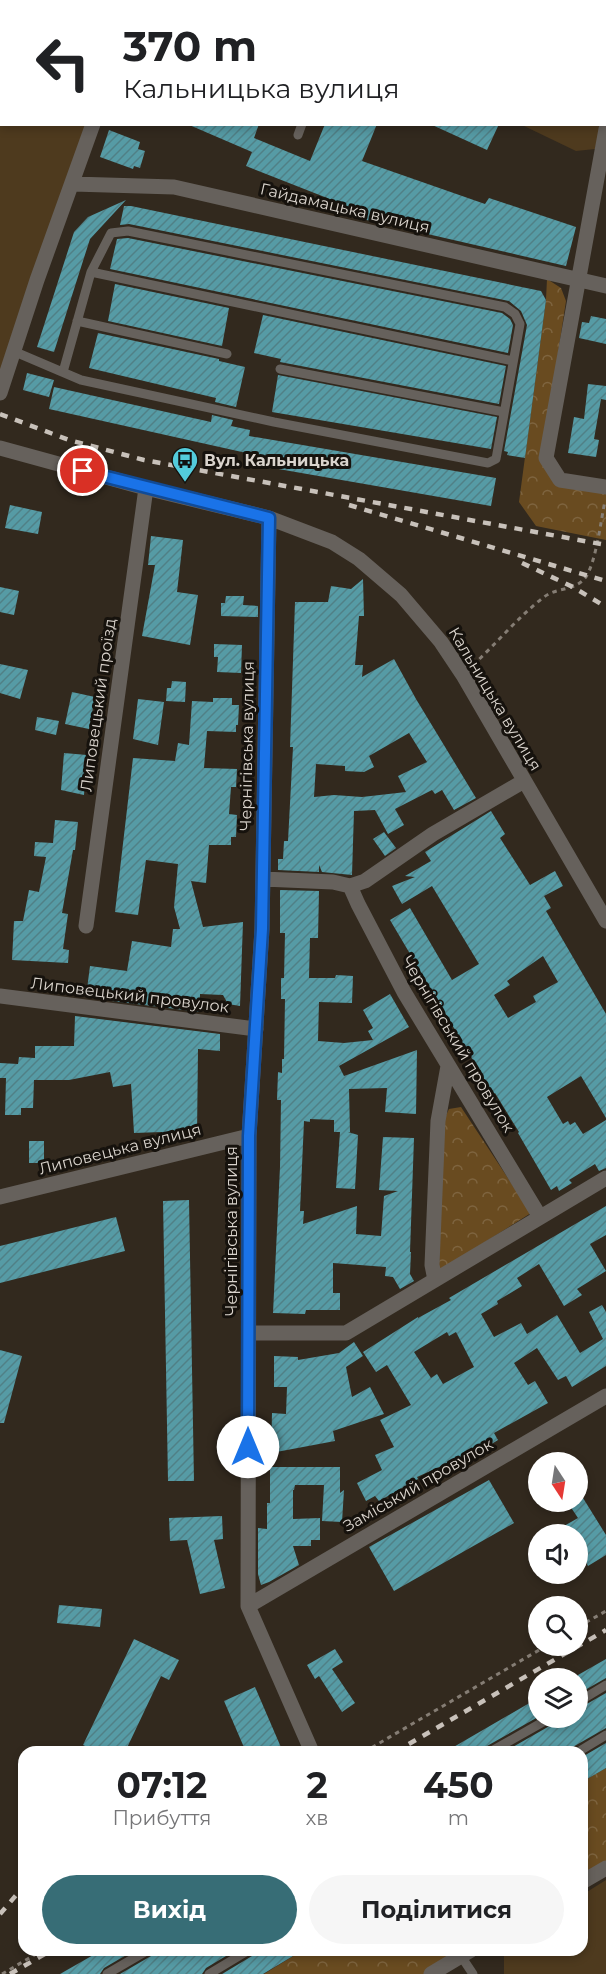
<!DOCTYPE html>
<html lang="uk">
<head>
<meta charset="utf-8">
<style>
	body { margin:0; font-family:Montserrat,sans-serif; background:#f6f6f6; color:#202124; height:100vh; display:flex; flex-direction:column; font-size:22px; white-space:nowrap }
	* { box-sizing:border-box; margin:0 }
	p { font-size:20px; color:#757577 }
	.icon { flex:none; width:33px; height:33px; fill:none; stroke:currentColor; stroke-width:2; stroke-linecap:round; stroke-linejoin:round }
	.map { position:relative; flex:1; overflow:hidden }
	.side { position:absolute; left:18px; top:1746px; width:570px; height:210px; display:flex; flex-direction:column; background:#fff; border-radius:18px; box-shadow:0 3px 9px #0003 }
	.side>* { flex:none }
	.hud { position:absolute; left:0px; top:0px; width:606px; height:126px; box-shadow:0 3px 9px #0003; background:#fff; color:#202124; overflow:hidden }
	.needle { width:39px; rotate:168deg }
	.fabs { position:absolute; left:528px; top:1452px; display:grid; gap:12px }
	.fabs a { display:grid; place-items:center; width:60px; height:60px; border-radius:50%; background:#fff; box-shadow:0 3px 9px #0003; font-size:30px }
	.pin { position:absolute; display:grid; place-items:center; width:51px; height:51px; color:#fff; margin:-26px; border:3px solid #fff; border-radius:50%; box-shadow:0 2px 6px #0007 }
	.me { position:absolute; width:66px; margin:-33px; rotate:0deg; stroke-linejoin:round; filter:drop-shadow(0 0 4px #0008) }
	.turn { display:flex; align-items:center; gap:21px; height:126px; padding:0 24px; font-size:27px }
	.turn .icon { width:78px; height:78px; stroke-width:2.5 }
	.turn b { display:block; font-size:42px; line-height:51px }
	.eta { display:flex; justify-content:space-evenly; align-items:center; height:102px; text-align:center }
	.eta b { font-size:36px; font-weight:700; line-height:42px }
	.button { display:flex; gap:12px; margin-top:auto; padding:12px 24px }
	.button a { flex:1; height:69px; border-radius:36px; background:#376d76; color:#fff; font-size:24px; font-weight:700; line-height:69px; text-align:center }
	.button a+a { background:#f6f6f6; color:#202124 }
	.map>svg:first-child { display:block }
	.green { fill:#4e3a1e }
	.forest { fill:url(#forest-crowns) }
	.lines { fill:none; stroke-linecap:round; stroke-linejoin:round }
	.stream { stroke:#806036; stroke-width:5 }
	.building { fill:url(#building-hatch); fill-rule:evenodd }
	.path { stroke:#857d74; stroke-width:3; stroke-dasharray:4.5 4.5; stroke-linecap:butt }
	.lane { stroke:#66615c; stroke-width:9 }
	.street { stroke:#66615c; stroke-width:15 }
	.rail { stroke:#c8c1ba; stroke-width:4.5; stroke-dasharray:8 8; stroke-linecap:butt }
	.route-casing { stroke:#114b97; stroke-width:15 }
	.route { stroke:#1a73e8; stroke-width:10 }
	.labels { text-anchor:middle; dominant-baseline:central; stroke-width:6; stroke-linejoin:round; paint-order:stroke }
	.street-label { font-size:16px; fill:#dad4cd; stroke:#16120d }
	.poi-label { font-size:16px; font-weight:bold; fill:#dad4cd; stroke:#16120d; text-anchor:start }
</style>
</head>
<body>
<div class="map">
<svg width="606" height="1974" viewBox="0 0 606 1974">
	<defs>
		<pattern id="forest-crowns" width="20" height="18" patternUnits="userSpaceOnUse" patternTransform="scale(1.5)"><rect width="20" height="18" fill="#694b20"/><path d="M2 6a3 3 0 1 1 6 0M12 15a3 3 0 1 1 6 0" fill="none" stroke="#7e643f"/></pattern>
		<pattern id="building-hatch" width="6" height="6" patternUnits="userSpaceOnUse" patternTransform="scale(1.5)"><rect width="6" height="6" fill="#569ba5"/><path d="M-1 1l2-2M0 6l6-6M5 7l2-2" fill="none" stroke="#508086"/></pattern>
	</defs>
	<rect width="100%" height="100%" fill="#32291e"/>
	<path class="green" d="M0 0H136V2H2V124L93 125 0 393Z
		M198 0H606V99L605 106 604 2H199Z
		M522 125H601L595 149 576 151Z
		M606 1880V1974H504V1950H582V1895Z"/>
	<path class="forest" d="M547 279 561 288 566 301 542 458 558 483 606 491V540L536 526 519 502 546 300Z
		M461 1107 531 1213 439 1271 442 1124 449 1109Z
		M606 1768V1868L582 1882V1782Z
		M303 1950H471L431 1974H264Z"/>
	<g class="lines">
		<path class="stream" d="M552 0 556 2
			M604 34 606 36"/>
	</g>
	<path class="building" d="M187 124H259L254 138 310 161 325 124H377L362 161 485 204 489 198 576 227 566 266 358 218 342 211 345 205 246 166 252 152Z
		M430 124H499L487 150Z
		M109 130 140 142 138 149 145 151 140 168 134 166 133 169 100 157Z
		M126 200 90 239 54 352 37 347 74 232 88 217Z
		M124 206H131L541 291 546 300 525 458 507 455 508 452 504 451 527 325 521 311 509 301 129 224 120 225Z
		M128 238 502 313 510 319 513 325 508 353 110 269 117 239Z
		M115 284 229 308 222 346 108 321Z
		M263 315 506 366 499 404 280 362 281 359 254 353Z
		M591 316 606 319V344L579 338 582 322 589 323Z
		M98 333 219 359V361L245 367 236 407 215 402 216 398 89 368Z
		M27 373 54 380 49 397 23 390Z
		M278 375 497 417 491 449 272 412Z
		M588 384 606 386V400L601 399 594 439 599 440 596 457 568 453 574 417 584 419Z
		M54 387 211 422 212 415 233 420 231 426 250 430 249 436 496 478 491 506 249 464 251 454 49 409Z
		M10 505 42 512 38 534 5 528Z
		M151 536 183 540 177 592 198 595 190 645 142 636 155 565H148Z
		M363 579 364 616H359L355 665H363L362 677 394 659 416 699 476 798 454 810 442 790 435 794 432 790 395 809 404 825 388 834 375 810 354 811 352 875 322 872 319 865V872L278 870V859H283L284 841H288L293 747H290L295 602H328L331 586 351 589ZM409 733 427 762 398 776 406 792 362 797 334 795 314 797 316 764 345 766V771L364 772 374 767 369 756Z
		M0 587 19 591 14 615 0 612Z
		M226 596H244L243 605 258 606V617L221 616V603H225Z
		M214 644 242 645 241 673 217 672 218 657H214Z
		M0 664 28 670 20 699 0 693Z
		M172 681 186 682 185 702 166 701 167 688H171Z
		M72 692 95 697 89 729 65 724Z
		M213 698H232V705H239L238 725H236V732L207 731 204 768 237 769 236 787H231L229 814 237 815 236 837H231V845H209L206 883 191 881 203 927 243 922 240 1006 228 1004 223 995 200 994V1012L112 1001 113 993 87 989 90 966 127 971 132 941 171 947 173 929H180L174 907 178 864 146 860 138 915 115 912 133 758 175 761 178 743 189 745 192 701 213 702Z
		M138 699 164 702 158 745 133 739Z
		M37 717 59 721 56 735 35 730Z
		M64 753 87 755 84 795 61 790Z
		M491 811 505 834 500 838 530 885 555 871 563 886 544 896 551 908 546 911 606 1014V1118L581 1076 547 1097 563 1124 568 1121 570 1125 575 1122 583 1134 606 1120V1168L599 1171 595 1164 569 1180 572 1183 559 1191 557 1186 551 1190 518 1133 519 1132 495 1093 493 1094 390 920 410 908 452 980 479 964 432 886 402 904 392 886 415 877 405 876 431 861 425 852ZM543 956 558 982 533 996 536 1002 508 1018 494 995 510 985 507 981Z
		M55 820 78 822 75 850H73L62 913 68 914 63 949 69 950 68 963 12 960 14 921H23L29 890 39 892 46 857 34 856 35 842 53 843Z
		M384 832 396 848 385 856 373 839Z
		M280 890 319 891 318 938H310L309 978H335L336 975 353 976 352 1003 319 1002 318 1041 344 1043 373 1040 368 1031 373 1028 363 1010 390 994 409 1027 339 1066 344 1076 417 1050 416 1114 385 1112 387 1088 349 1089 350 1132H348L358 1135 355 1189 336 1188 340 1132H334V1120L310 1119V1122L304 1121 300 1211H304L303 1224 357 1206 356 1234 381 1236 384 1196 398 1191 379 1190 383 1137 414 1138 410 1252H411L410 1274 414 1281 400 1289 393 1277 385 1276 386 1267 333 1263V1293H340V1310H306L305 1314 273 1313 280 1167 281 1100H277L278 1072 282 1073V1059H284L285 999H281V978H284L285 933H280Z
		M75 1016 220 1034V1051L198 1049 197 1135 163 1134 162 1132 134 1133 131 1084 113 1087 110 1072 69 1080H34L33 1108H21V1115H5L6 1078H0V1063L18 1064 19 1057 35 1058V1046H74Z
		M29 1141H44V1163H29Z
		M189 1200 194 1481H168L163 1201Z
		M606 1206V1235L590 1244 606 1271 577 1289 582 1295 564 1306 539 1264 517 1278 522 1286 497 1301 498 1304 481 1314 494 1337 521 1323 527 1334 557 1315 580 1353 603 1339 589 1312 602 1305 606 1312V1366L572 1387 566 1376 558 1380 537 1348 514 1363 528 1385 535 1381 548 1403 494 1433 498 1440 477 1453 475 1449 455 1460 417 1477 418 1479 379 1501 375 1496 366 1501 357 1483 382 1470 375 1455 394 1447 380 1420 411 1405 387 1365 376 1372 363 1352 418 1317V1318L451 1300 449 1298ZM447 1332 449 1336 456 1332 474 1367 443 1384 437 1374 431 1378 414 1352Z
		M116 1217 125 1251 0 1283V1246Z
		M354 1342 363 1356 346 1367 352 1397 370 1387 384 1414 333 1431 335 1441 271 1453 272 1413 286 1414 287 1387H274V1356L298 1357V1360L339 1353Z
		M0 1350 22 1356 4 1423H0Z
		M270 1467H340V1493L344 1490 342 1522 322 1521 324 1485H295L294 1490H293V1519L320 1518V1540H311V1546H293L299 1565 269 1582 261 1585 258 1574V1528L267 1529V1503H270Z
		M489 1480 514 1523 394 1591 369 1547Z
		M583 1498 606 1535V1555L588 1566 578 1549V1534H550L578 1518 570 1506Z
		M222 1516 223 1539 214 1540 225 1588 200 1594 187 1540 170 1541 169 1518Z
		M59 1605 102 1609 100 1627 57 1623Z
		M134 1639 179 1660 169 1680 161 1676 125 1752H98L83 1745Z
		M335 1649 343 1662 332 1669 355 1703 342 1712 319 1676 315 1679 307 1665Z
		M606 1659V1678L578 1694V1675Z
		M255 1687 283 1752H246L224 1701Z
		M606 1693V1728L564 1752H504L553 1724 557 1718H578V1709Z
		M538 1698V1717L487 1746 483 1752H445Z
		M606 1743V1768L582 1782V1757Z
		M102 1950H135L104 1968 100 1974H60Z
		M155 1950H236L206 1968 202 1974H120L151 1956Z
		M256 1950H303L263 1974H222L252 1956Z"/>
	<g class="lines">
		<path class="path" d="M0 14 2 15
			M473 665C496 644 520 615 544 597 557 587 575 591 585 578 596 564 601 519 605 501
			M578 1627 606 1611
			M364 1752 546 1646
			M2 1974 43 1950"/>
		<path class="lane" d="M173 0 176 2
			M298 135 302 124
			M91 272 513 361
			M77 321 227 354
			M13 351 81 380 274 422 488 463 496 459 520 324 515 314 505 307 128 231 111 233 91 272 63 372
			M280 369 504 412
			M578 1702 606 1685
			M490 1752 550 1718
			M578 1752 606 1735
			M461 1956 473 1974
			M107 1974 148 1950
			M209 1974 249 1950"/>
		<path class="street" d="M136 2V0
			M606 129 546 458 560 480 606 487
			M73 184 174 187 606 286
			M0 393 37 280 93 124
			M0 448 146 488 269 518 332 542 359 559 401 595 441 642 463 675 606 921
			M269 518 262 929 249 1136 248 1606 312 1752
			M263 879 333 882 350 886 365 881 433 834 524 781
			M350 886 358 904 404 992 540 1217
			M86 926 146 488
			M0 996 256 1029
			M0 1197 249 1136
			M435 1280 432 1265 438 1121 448 1066
			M249 1333H346L606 1178
			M248 1606 606 1396
			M582 1882 606 1868
			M431 1974 471 1950"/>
		<path class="rail" d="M0 414 69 440 144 460 606 545
			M349 505 606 581
			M522 563 573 587 606 607
			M395 1752 606 1630
			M0 1914 24 1886
			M10 1974 52 1950"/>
	</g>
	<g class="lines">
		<g class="route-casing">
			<path id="route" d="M83 471 269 518 262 929 249 1136 248 1447"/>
		</g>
		<use href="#route" class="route"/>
	</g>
	<defs>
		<g id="bus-pin" transform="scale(1.35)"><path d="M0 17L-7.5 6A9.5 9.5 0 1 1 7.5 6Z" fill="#53cbdb" stroke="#16120d"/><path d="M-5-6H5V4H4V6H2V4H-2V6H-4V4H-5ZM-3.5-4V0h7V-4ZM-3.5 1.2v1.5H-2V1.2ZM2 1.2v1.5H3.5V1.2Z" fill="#111"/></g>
	</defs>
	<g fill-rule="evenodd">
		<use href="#bus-pin" x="185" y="460"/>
	</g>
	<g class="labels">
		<g class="street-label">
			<text transform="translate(345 208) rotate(13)">Гайдамацька вулиця</text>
			<text transform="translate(495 699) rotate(59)">Кальницька вулиця</text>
			<text transform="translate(98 705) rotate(-82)">Липовецький проїзд</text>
			<text transform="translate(247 746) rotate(-89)">Чернігівська вулиця</text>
			<text transform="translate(130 995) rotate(7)">Липовецький провулок</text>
			<text transform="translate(458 1044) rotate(59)">Чернігівський провулок</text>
			<text transform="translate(120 1149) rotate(-14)">Липовецька вулиця</text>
			<text transform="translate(231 1231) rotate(-90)">Чернігівська вулиця</text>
			<text transform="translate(418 1485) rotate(-30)">Заміський провулок</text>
		</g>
		<g class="poi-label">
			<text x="204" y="460">Вул. Кальницька</text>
		</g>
	</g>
</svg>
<div class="fabs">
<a><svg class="needle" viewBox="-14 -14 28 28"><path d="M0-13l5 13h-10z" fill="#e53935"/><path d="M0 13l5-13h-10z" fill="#757577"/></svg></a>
<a><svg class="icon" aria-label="sound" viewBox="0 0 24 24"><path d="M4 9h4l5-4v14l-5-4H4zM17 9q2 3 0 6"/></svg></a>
<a><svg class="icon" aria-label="search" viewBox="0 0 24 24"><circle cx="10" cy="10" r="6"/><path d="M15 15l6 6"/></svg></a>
<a><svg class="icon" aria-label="layers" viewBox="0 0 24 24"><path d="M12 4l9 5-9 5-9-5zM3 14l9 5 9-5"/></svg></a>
</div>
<div class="pin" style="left:83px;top:471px;background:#d93025"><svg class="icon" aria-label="arrive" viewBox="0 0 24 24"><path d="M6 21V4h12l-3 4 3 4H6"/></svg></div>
<svg class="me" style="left:248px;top:1447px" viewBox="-20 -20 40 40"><circle r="19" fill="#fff"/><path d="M0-13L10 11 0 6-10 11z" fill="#1a73e8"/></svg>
<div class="hud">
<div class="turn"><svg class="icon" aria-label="left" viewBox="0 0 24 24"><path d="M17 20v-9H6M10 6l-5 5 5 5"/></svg><div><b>370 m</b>Кальницька вулиця</div></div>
</div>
<section class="side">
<div class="eta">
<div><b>07:12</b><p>Прибуття</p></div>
<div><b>2</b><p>хв</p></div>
<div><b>450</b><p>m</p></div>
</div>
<div class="button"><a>Вихід</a><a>Поділитися</a></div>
</section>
</div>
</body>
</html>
